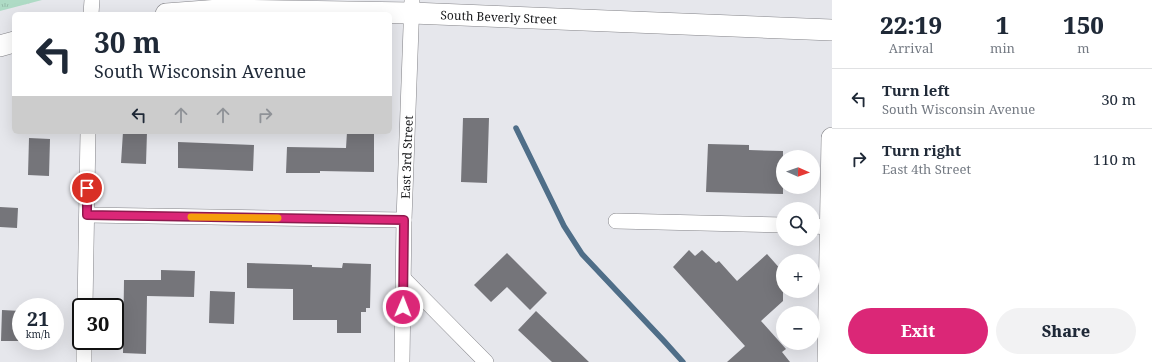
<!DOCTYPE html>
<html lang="en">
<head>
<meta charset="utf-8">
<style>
	body { margin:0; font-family:"Noto Serif",serif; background:#f2f2f3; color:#1f2937; height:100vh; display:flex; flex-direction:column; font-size:15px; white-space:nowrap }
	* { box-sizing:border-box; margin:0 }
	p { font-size:13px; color:#747a83 }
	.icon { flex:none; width:22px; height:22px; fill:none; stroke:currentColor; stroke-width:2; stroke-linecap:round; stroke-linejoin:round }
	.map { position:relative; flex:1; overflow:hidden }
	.details { display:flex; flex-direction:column; background:#fff; width:320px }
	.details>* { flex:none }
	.hud { position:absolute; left:12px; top:12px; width:380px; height:122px; border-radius:6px; box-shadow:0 4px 16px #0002; background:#fff; color:#1f2937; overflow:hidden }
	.needle { width:26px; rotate:92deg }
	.fabs { position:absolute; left:776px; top:150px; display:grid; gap:8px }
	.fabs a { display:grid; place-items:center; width:44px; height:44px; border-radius:50%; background:#fff; box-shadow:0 4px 16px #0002; font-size:20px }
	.speed { position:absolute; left:12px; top:298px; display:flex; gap:8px; font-size:20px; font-weight:700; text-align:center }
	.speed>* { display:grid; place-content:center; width:52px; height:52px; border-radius:50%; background:#fff; box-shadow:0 4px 16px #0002; line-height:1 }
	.speed small { font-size:10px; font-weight:400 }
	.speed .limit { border:2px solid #111; border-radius:6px; background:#fff; color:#111 }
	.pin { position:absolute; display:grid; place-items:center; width:34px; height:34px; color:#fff; margin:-17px; border:2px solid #fff; border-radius:50%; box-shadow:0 1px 4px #0007 }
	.me { position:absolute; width:44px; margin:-22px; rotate:1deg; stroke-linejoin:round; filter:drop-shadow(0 0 3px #0008) }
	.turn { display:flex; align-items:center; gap:14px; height:84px; padding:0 16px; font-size:18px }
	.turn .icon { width:52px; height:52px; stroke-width:2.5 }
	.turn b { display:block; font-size:28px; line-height:34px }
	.lanes { display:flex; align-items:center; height:38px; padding:0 16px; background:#0003; justify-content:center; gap:20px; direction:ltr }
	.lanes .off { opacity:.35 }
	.eta { display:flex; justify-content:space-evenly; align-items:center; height:68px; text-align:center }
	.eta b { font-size:24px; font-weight:800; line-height:28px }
	.action { display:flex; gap:8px; margin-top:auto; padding:8px 16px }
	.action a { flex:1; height:46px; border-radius:24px; background:#db2777; color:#fff; font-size:16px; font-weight:800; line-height:46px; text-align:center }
	.action a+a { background:#f2f2f3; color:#1f2937 }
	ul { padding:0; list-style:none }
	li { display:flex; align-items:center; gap:12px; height:60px; padding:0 16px; border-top:1px solid #e0e1e3 }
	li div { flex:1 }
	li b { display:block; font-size:15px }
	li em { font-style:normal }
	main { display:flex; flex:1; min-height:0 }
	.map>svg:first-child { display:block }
	.park { fill:url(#park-tufts) }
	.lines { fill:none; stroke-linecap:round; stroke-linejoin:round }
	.stream { stroke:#4f6e88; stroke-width:5.5 }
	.building { fill:#75757a }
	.street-casing { stroke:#848489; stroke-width:16 }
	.secondary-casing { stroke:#848489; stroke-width:22 }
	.street { stroke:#fff; stroke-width:15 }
	.secondary { stroke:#fff; stroke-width:21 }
	.route-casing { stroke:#8e194d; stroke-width:10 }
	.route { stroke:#db2777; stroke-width:7 }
	.slow { stroke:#f59e0b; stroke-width:7 }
	.labels { text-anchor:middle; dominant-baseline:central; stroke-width:4; stroke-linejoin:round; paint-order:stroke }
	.street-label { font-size:12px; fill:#18191b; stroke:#f3f4fa }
</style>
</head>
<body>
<main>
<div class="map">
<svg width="832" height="362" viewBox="0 0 832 362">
	<defs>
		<pattern id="park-tufts" width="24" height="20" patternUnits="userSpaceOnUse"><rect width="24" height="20" fill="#aedbc5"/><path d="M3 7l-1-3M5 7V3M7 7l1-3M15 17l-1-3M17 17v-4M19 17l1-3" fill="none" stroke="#95bba9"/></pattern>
	</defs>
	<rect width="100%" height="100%" fill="#e6e7ec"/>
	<path class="park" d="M0 0H42L0 11Z"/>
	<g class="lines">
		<path class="stream" d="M516 128 564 226 582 254 664 341 683 362"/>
	</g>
	<path class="building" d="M463 118H489L487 183 461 182Z
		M123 132H147L146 164 121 163Z
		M347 132H374V172L320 171V173H286L287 147 346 148Z
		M29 138 50 139 49 176 28 175Z
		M178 142 254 145 253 171 178 168Z
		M708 144 749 145V150L783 151V194L706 192Z
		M0 207 18 208 17 228 0 227Z
		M689 250 695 256 702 250 716 263 719 261 737 281 767 254 783 272V301L761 321 786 349 782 352 790 362H727L745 346 673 267Z
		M507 253 547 293 530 310 507 287 491 302 474 285Z
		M247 263 312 265V267L342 268 343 263 371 264 370 308H366V312H361V333H337V320H293V289L247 288Z
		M161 270 195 271 194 297 147 296 146 354 123 353 124 280H161Z
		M210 291 235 292 234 324 209 323Z
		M2 310 21 311V341H1Z
		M536 311 589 362H552L518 330Z"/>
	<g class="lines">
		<g class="street-casing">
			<g id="street">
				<path d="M91 14 92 0"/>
				<path d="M87 215 404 220"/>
				<path d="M616 221 783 225"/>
				<path d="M813 226 830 227"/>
				<path d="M404 279 486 362"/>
				<path d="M85 307 88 132"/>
				<path d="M84 362V341"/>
				<path id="s1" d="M402 362 404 220 412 0"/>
			</g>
		</g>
		<g class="secondary-casing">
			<g id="secondary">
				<path id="s2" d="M166 14 219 10 412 13 832 30"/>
				<path d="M0 46 14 42"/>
				<path d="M828 362 832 138"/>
			</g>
		</g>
		<use href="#street" class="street"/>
		<use href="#secondary" class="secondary"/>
	</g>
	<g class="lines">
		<g class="route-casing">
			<path id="route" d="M87 188V215L404 220 403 307"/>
		</g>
		<use href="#route" class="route"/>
		<path class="slow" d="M191 217 278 218"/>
	</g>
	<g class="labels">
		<g class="street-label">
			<text stroke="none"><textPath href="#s2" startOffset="333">South Beverly Street</textPath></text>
			<text stroke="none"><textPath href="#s1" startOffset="205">East 3rd Street</textPath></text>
		</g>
	</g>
</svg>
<div class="fabs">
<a><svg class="needle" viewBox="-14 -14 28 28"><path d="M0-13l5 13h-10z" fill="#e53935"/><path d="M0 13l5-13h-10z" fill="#747a83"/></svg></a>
<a><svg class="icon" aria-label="search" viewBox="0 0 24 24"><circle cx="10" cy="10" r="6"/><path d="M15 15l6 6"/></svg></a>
<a>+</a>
<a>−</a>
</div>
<div class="speed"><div>21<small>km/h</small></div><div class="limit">30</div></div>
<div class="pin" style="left:87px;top:188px;background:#d93025"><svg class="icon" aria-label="arrive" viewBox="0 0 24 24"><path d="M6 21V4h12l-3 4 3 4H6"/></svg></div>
<svg class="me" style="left:403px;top:307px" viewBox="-20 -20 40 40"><circle r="17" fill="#db2777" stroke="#fff" stroke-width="3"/><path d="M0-11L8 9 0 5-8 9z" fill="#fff"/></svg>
<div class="hud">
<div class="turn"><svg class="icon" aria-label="left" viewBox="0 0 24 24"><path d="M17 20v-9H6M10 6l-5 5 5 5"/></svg><div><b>30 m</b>South Wisconsin Avenue</div></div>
<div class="lanes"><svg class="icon" aria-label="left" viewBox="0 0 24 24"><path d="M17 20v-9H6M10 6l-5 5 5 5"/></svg><svg class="icon off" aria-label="ahead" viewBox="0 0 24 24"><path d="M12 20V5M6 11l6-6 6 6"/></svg><svg class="icon off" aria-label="ahead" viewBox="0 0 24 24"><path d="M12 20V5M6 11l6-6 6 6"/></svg><svg class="icon off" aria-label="right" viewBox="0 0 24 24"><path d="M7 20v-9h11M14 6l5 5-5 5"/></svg></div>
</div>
</div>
<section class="details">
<div class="eta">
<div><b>22:19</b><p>Arrival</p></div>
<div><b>1</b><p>min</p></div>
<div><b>150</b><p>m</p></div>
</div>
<ul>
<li><svg class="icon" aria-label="left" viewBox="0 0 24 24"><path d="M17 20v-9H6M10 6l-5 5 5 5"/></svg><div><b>Turn left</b><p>South Wisconsin Avenue</p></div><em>30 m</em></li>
<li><svg class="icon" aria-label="right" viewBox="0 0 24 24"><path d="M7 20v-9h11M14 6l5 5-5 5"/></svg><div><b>Turn right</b><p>East 4th Street</p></div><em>110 m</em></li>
</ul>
<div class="action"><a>Exit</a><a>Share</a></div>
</section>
</main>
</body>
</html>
